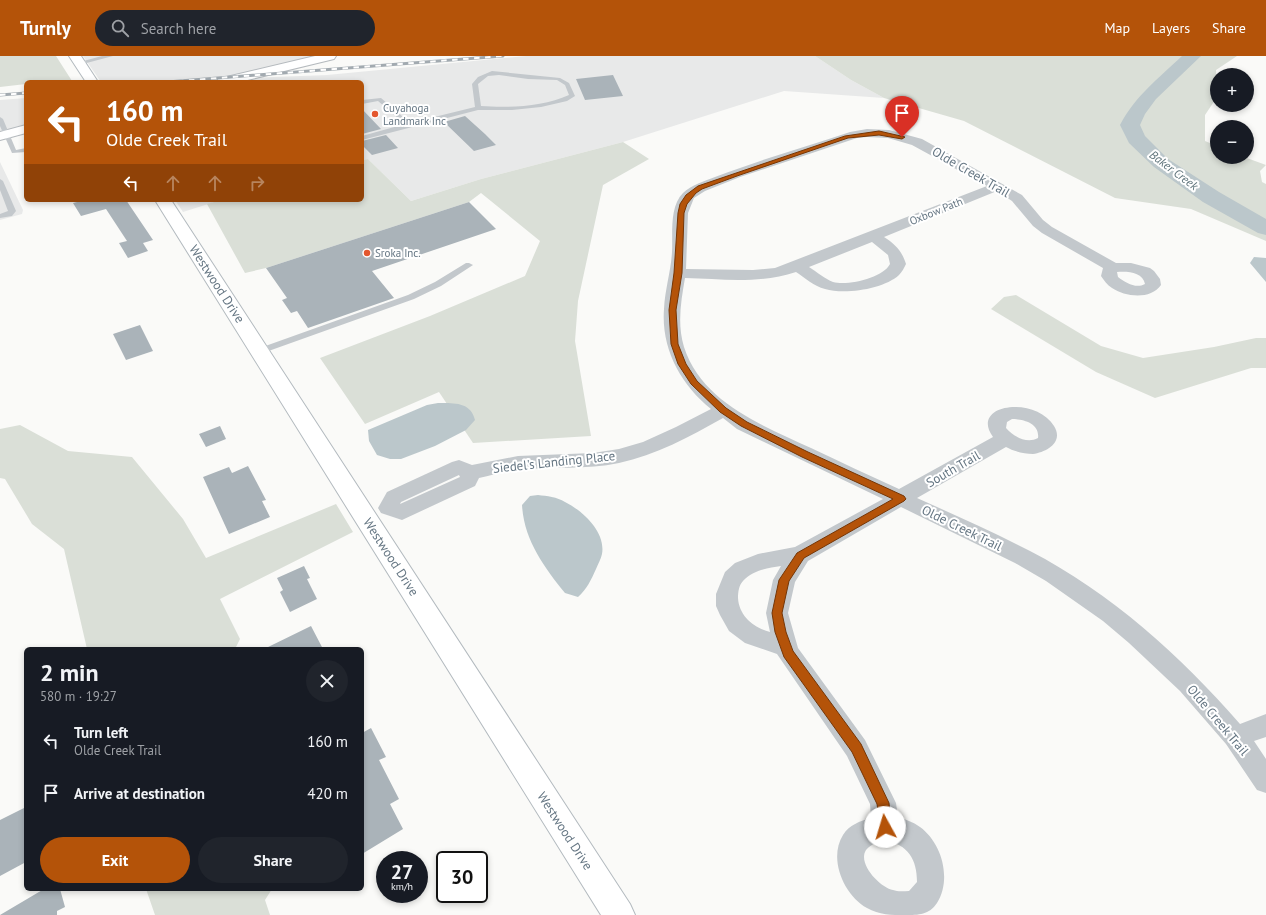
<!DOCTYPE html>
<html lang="en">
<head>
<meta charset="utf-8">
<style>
	body { margin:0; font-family:"PT Sans",sans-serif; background:#20242c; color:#f1f3f6; height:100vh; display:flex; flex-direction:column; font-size:15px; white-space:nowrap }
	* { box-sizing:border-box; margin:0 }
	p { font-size:13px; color:#9ea1a6 }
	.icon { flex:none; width:22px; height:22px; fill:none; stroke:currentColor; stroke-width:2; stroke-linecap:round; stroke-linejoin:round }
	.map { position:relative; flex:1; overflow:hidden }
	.details { position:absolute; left:24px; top:591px; width:340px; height:244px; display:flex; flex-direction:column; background:#171b24; border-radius:6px; box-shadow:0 2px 6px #0003 }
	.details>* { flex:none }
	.top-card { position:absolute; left:24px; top:24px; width:340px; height:122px; border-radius:6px; box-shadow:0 2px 6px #0003; background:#b45309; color:#fff; overflow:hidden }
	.tools { position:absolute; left:1210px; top:12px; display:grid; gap:8px }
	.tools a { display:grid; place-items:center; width:44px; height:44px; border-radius:50%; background:#171b24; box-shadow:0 2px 6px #0003; font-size:20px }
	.speed { position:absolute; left:376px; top:795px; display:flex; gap:8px; font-size:20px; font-weight:700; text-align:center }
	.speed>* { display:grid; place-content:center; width:52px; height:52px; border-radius:50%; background:#171b24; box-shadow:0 2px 6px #0003; line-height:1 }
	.speed small { font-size:10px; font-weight:400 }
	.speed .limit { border:2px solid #111; border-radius:6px; background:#fff; color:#111 }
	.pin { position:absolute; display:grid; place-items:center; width:34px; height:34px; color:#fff; margin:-41px -17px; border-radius:50% 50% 50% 0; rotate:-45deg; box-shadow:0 0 4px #0007 }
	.pin .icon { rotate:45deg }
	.me { position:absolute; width:44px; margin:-22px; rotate:354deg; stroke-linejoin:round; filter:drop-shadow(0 0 3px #0008) }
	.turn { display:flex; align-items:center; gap:14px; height:84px; padding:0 16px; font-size:18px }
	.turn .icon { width:52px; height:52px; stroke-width:2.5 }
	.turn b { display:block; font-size:28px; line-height:34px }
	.lanes { display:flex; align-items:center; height:38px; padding:0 16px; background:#0003; justify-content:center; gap:20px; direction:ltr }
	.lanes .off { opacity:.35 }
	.round { display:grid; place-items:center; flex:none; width:42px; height:42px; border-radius:21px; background:#20242c }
	.headline { display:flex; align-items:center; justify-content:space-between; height:68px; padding:0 16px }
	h1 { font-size:24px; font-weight:700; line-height:30px }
	.button { display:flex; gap:8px; margin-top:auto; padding:8px 16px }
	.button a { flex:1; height:46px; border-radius:24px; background:#b45309; color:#fff; font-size:16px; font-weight:700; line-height:46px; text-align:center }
	.button a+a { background:#20242c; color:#f1f3f6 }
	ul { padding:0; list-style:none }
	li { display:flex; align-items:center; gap:12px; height:52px; padding:0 16px }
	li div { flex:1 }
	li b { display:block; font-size:15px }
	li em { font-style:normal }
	header { display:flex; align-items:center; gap:24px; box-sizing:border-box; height:56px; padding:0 20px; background:#b45309; color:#fff }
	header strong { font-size:19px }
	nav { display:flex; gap:22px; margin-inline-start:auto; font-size:14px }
	.search { width:280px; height:36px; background:#20242c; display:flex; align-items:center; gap:10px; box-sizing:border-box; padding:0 14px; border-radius:22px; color:#9ea1a6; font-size:15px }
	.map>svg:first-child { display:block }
	.built { fill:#e8e9e9 }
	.green { fill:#dadfd7 }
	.water { fill:#bbc7cb }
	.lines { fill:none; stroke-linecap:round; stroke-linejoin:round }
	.river { fill:#bbc7cb; fill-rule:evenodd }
	.building { fill:#aab3b9 }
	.secondary-casing { stroke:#b3babf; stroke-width:2 }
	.primary-casing { stroke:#b5babe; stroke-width:2 }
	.lane { fill:#c3c8cc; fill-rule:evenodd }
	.street { fill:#c3c8cc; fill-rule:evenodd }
	.secondary { fill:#fff; fill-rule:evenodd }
	.primary { fill:#fff; fill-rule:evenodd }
	.rail-casing { stroke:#a2aab0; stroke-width:3 }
	.rail { stroke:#fff; stroke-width:2; stroke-dasharray:5.5; stroke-linecap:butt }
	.route { fill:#b45309; stroke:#753606 }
	.poi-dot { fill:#e4572e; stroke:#fff; stroke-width:1.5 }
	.labels { text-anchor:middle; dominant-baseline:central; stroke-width:4; stroke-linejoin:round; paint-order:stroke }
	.far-poi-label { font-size:11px; fill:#657683; stroke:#fff; text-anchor:start }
	.far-street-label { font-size:11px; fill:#657683; stroke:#fff }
	.far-water-label { font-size:12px; font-style:italic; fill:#60757c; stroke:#fff }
	.street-label { font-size:13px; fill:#657683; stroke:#fff }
</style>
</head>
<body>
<header>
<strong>Turnly</strong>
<div class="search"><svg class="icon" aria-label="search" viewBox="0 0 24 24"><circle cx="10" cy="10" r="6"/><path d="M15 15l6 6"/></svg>Search here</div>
<nav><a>Map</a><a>Layers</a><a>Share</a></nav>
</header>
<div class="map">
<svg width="1266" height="859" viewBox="0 0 1266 859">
	<rect width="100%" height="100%" fill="#fafaf8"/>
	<path class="built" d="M83 0H321L206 26H101Z
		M526 0H815L851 24 884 42 784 35 623 86 481 123 411 145 368 103 362 104V26H233L250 22 327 19Z
		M26 42V70L0 76V44Z
		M0 106 23 154 22 158 0 164Z
		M175 144H221L183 156Z"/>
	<path class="green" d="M0 0H56L72 25 26 26V28L0 31Z
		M815 0H1237L1216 14 1217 41 1205 59V85L1217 90V101H1244L1266 109 1260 115 1262 126 1266 128V185L1191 153 1115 142 964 65 884 42 851 24Z
		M623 86 649 103 603 129 578 245 575 285 591 380 473 387 439 336 365 368 320 302 430 260 525 220 540 185 481 137 469 146 266 212 245 217 207 148 221 144H362V104L368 103 411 145 481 123Z
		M1016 239 1101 290 1143 302 1214 291 1256 282H1266V312H1251L1155 342 1096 316 991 253 1004 241Z
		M20 369 68 395 132 401 183 463 206 502 336 448 353 476 220 543 240 583 235 593H87L64 493 32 468 5 423 0 422V373Z
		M146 833H272L265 844 270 859H155Z"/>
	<path class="water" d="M1254 201 1266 202V226L1250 207Z
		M438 347C454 347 471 346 475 364L466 374 435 390 401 403H390L377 399 369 385 368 374 427 349Z
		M538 439C547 440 557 441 565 446 583 455 606 476 602 498 601 503 598 508 596 513 591 524 587 533 578 541L565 537C544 511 524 484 522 449L530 440Z"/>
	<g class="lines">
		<path class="river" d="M1182 0H1201L1156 43 1145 58 1140 69 1145 80 1168 103 1219 136 1266 163V179L1258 177 1203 146 1154 111 1129 87 1120 69C1136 39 1158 23 1182 0Z"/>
	</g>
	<path class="building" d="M613 19 623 40 585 44 576 23Z
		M362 53 381 73 362 78Z
		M465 60 485 78 496 89 474 95 444 66Z
		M386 79 398 92 372 99 362 89V85Z
		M85 144H126L153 184 143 187 148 195 128 202 119 187 127 185 106 153 81 160 73 147Z
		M469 146 496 173 372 215 394 242 308 272 297 255 291 257 282 244 287 242 266 212Z
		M140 269 153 295 126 304 113 278Z
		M220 370 226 383 206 391 199 378Z
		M248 410 266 444 262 445 270 461 229 478 203 421 229 411 232 417Z
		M304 510 310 522 307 523 317 543 290 556 280 536 283 534 277 522Z
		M311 570 323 593H264Z
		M371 672 386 701 379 704 399 743 390 748 403 773 362 798V677Z
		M26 751V806L0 820V764Z
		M44 833H60L65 851 57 855V859H0Z"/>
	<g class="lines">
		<g class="secondary-casing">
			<path id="secondary" d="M69 0H81L98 26H86Z
				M155 144H171L630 848 635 859H601Z"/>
		</g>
		<g class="primary-casing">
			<path id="primary" d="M315 0H336L334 3 239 26H217L218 23Z
				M26 69V77L0 84V76Z"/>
		</g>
		<path class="lane" d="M102 0H113L79 9 76 7Z
			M492 15 560 22 569 27 575 40 567 45 541 51 512 54H478L362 84V80L405 68 378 45 362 48V44L381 42 410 67 475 51 472 28 478 21ZM499 19 528 23 557 24 565 29 569 39C543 51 508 52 481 50L478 28 488 20Z
			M0 61 3 63 16 94 26 92V96L12 97 0 70Z
			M0 123 3 125 16 155 12 160 0 162V158L8 155 0 134Z
			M466 207H469L473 209 441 230 414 243 263 297 260 298 256 295 257 293 408 239 435 226Z"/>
		<path class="street" d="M867 73 889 74 922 83 1022 139 1043 164 1052 171 1116 207H1131L1150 212 1154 215 1160 223 1161 229C1151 244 1125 241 1112 232 1107 229 1104 224 1101 220L1103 212 1042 177 1033 170 1012 145 997 135 884 181C895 188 902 195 906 208 904 212 902 216 899 219 884 233 845 239 825 233 814 230 805 222 796 216 760 228 722 223 685 222 681 245 677 268 684 291 702 347 764 370 811 392 841 406 870 420 899 433L993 381C969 348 1035 339 1054 370 1064 386 1047 396 1033 398 1024 398 1013 395 1006 391L917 442C955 459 993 476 1030 495 1111 537 1181 600 1240 668L1266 658V681L1254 685 1266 703V737L1257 734 1226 688 1180 635 1129 587 1103 565 1046 525 1015 507 901 451 808 505 795 526 788 557 798 592 865 684 896 747 898 761C905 763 913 766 920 771 942 787 952 823 937 847 929 859 919 859 905 859 892 859 879 859 867 852 844 839 828 803 843 779 849 769 860 765 871 762L870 748 847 700 777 598 745 587 729 575 720 559 716 550V538L725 516 735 507 758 498 795 491 883 443 737 373 723 362C689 381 656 399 619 407 586 414 552 410 518 414 505 415 492 419 479 422L475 430 402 464 381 457 378 452 387 436 452 406 459 404 472 409 518 400 593 397 619 393 643 386 676 371 711 353C680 328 661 292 664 253 665 233 671 215 672 196 673 178 669 151 683 137 691 129 705 125 715 121 759 104 805 91 850 76ZM867 81 888 82 912 89 987 130 775 212 753 214 686 213 688 157 694 142 705 135 740 121 857 82ZM872 186 888 199 890 208C883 222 848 230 833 226 825 223 817 216 809 211ZM1117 216C1127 215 1143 216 1145 228 1136 233 1126 227 1118 221ZM1012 363C1023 363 1040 367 1038 382 1027 388 1014 381 1006 372L1007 366ZM459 419 460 421 400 448 401 446ZM781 510 773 524 766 557 770 576C754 572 739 560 738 542 738 536 739 529 743 525 753 514 768 512 781 510ZM885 784C908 789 917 803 917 826L909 835C904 835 898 836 893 834 881 832 857 808 866 794 871 788 878 786 885 784Z"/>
		<use href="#secondary" class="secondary"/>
		<use href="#primary" class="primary"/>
		<g class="rail-casing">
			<path id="rail" d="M167 26 503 0
				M0 39 26 37"/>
		</g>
		<use href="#rail" class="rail"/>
	</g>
	<path class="route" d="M879 75 905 81 902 83 879 79 848 82 737 120 702 133 696 137 687 148 684 157 682 217 676 254 678 288 686 308 697 325 726 352 747 366 808 396 904 440 906 443 904 445 804 502 789 525 782 557 786 576 793 595 861 688 889 747 891 771 890 775 885 777 881 775 877 748 852 696 784 601 775 576 772 557 779 524 797 497 893 443 802 401 741 370 720 356 691 328 678 308 671 288 669 254 674 217 678 157 680 148 686 139 698 130 845 80Z"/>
	<g class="poi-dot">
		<circle cx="375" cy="58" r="4"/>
		<circle cx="367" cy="197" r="4"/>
	</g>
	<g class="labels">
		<g class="far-poi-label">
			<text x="383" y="52">Cuyahoga<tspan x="383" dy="13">Landmark Inc</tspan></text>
			<text x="375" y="197">Sroka Inc.</text>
		</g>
		<g class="far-street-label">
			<text transform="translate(936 155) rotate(-22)">Oxbow Path</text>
		</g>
		<g class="far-water-label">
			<text transform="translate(1174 114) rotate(37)">Baker Creek</text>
		</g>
		<g class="street-label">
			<text transform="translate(971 116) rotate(30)">Olde Creek Trail</text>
			<text transform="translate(217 228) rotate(57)">Westwood Drive</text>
			<text transform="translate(554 406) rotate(-6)">Siedel's Landing Place</text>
			<text transform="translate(953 413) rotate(-30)">South Trail</text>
			<text transform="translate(962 472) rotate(26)">Olde Creek Trail</text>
			<text transform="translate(391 501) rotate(57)">Westwood Drive</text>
			<text transform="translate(1218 664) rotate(50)">Olde Creek Trail</text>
			<text transform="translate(565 775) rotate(57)">Westwood Drive</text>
		</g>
	</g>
</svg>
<div class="tools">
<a>+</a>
<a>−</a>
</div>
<div class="speed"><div>27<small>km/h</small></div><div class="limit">30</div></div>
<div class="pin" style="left:902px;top:81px;background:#d93025"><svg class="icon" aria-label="arrive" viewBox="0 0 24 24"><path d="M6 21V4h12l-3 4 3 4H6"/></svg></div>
<svg class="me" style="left:885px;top:771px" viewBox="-20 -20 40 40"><circle r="19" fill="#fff"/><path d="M0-13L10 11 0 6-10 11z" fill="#b45309"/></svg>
<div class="top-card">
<div class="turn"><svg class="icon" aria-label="left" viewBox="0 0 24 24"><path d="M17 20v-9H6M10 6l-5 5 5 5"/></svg><div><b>160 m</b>Olde Creek Trail</div></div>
<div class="lanes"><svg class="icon" aria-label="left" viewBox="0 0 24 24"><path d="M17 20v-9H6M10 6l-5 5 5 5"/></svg><svg class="icon off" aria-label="ahead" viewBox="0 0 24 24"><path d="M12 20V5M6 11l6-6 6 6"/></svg><svg class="icon off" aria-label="ahead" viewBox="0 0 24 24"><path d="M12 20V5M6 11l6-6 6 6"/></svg><svg class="icon off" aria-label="right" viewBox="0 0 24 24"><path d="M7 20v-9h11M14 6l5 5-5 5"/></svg></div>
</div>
<section class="details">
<div class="headline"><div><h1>2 min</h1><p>580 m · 19:27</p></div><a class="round"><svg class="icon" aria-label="close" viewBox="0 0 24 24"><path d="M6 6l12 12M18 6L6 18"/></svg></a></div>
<ul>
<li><svg class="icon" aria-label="left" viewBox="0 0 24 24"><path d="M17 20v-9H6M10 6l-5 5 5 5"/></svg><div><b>Turn left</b><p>Olde Creek Trail</p></div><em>160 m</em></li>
<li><svg class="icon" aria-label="arrive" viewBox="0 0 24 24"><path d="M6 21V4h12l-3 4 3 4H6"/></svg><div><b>Arrive at destination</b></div><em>420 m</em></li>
</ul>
<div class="button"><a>Exit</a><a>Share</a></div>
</section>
</div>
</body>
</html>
